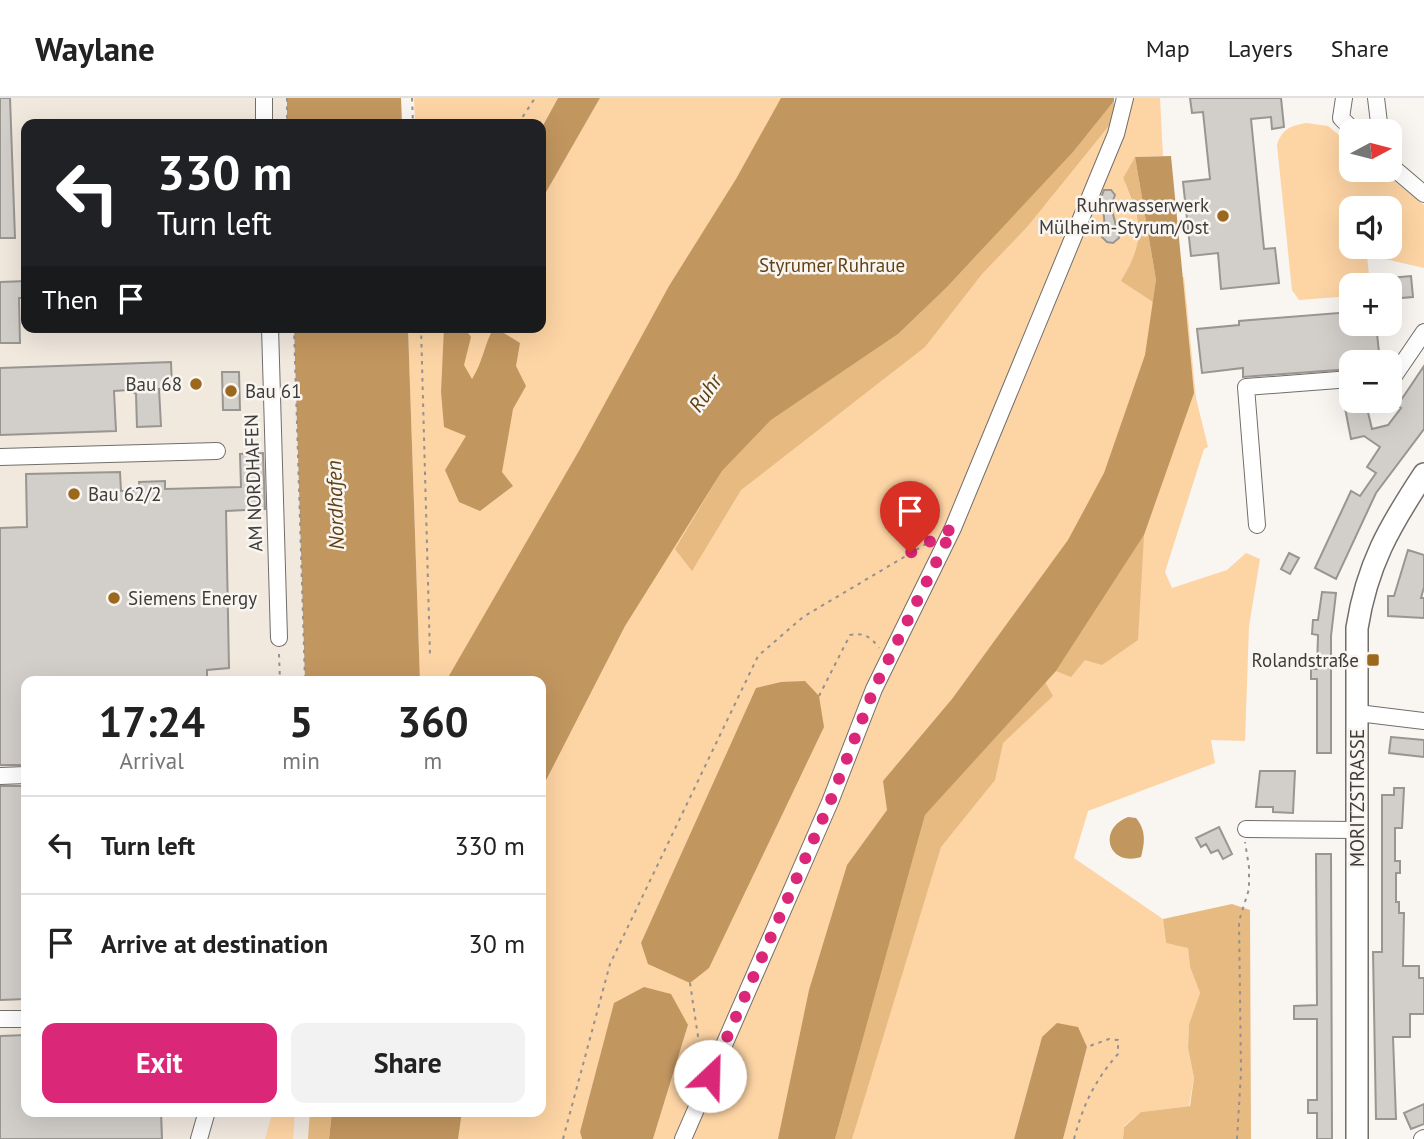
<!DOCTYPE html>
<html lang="en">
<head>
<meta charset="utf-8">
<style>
	body { margin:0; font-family:"PT Sans",sans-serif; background:#f2f2f2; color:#222; height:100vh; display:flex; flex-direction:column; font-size:26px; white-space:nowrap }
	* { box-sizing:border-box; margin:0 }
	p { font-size:23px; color:#767676 }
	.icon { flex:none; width:38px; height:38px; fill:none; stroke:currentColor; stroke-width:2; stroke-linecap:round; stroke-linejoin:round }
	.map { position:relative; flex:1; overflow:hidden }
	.sheet { position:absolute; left:21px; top:578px; width:525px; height:441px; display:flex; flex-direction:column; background:#fff; border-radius:14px; box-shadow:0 7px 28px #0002 }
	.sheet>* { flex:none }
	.top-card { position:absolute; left:21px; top:21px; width:525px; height:214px; border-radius:14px; box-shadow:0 7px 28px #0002; background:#202124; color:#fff; overflow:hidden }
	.needle { width:46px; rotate:83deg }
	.tools { position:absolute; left:1339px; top:21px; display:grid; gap:14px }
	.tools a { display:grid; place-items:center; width:63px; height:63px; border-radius:14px; background:#fff; box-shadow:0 7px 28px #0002; font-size:35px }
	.pin { position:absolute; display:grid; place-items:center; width:60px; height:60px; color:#fff; margin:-72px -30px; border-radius:50% 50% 50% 0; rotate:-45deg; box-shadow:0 0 7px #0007 }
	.pin .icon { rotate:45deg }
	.me { position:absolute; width:77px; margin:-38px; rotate:24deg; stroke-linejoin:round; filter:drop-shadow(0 0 5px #0008) }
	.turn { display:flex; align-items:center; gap:24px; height:147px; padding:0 21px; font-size:32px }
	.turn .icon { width:91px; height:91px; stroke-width:2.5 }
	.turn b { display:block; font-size:49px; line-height:60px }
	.then { display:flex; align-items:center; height:66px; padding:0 21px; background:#0003; gap:14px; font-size:26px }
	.eta { display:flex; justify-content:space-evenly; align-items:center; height:119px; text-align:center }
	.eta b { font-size:42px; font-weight:700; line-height:49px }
	.primary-button { display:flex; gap:14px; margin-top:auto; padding:14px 21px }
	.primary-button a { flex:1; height:80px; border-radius:14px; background:#db2777; color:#fff; font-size:28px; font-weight:700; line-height:80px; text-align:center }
	.primary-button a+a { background:#f2f2f2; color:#222 }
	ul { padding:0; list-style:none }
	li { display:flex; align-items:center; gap:21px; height:98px; padding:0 21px; border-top:2px solid #e0e0e0 }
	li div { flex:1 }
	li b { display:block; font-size:26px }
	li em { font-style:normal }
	header { display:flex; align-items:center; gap:42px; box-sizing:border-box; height:98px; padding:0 35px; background:#fff; border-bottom:2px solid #e0e0e0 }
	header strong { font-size:33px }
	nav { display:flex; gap:38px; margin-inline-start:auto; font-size:24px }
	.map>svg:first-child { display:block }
	.built { fill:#f1e8de }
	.green { fill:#fdd4a4; fill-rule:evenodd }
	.forest { fill:#e7ba82 }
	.water { fill:#c2965f }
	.building { fill:#d2ceca; stroke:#999591; stroke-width:2 }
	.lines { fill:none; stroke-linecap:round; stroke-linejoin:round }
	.minor-casing { stroke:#726e6a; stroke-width:18 }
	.major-casing { stroke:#726e6a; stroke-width:24 }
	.path { stroke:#94918f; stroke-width:2; stroke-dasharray:3.5 5; stroke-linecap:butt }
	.minor { stroke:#fff; stroke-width:16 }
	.major { stroke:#fff; stroke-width:21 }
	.route { stroke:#db2777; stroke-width:12; stroke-dasharray:0 21.6 }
	.poi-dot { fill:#9b681e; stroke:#f9f5f1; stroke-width:2.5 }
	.labels { text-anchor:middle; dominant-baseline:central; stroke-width:5; stroke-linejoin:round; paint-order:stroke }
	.poi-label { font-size:19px; fill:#3e3c3b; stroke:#f9f5f1; text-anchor:end }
	.park-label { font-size:19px; fill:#614217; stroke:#f9f5f1 }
	.street-label { font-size:19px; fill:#3e3c3b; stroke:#f9f5f1 }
	.water-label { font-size:21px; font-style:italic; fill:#5e3f14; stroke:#f9f5f1 }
</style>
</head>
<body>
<header>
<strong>Waylane</strong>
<nav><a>Map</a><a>Layers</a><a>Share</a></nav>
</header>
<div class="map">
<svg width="1424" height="1041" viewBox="0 0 1424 1041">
	<rect width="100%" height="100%" fill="#f9f5f1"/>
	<path class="built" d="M0 0H287V26H26V229H294L305 583H26V1013H315L313 1041H0Z"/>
	<path class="green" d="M414 0H558L541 31V26H415Z
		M600 0H1108L1110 25 1120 0H1160L1163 58 1135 59 1123 80C1140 123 1147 140 1122 183L1184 179 1196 300 1208 349 1204 351 1165 474 1172 490 1227 472 1246 455 1260 461 1249 528 1245 643 1211 642 1215 665 1088 713 1074 760 1163 821 1166 845 1188 849 1190 869 1200 895 1189 926 1188 950 1194 980 1189 1008 1141 1014 1124 1028 1123 1041H1063L1087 949 1042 939 1014 1041H653L688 927 580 1034 582 1041H352L357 1013H541V583H420L408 229H541V103Z
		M1306 25 1328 28 1351 47V72H1381L1424 107V170L1367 157 1370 187H1351V198L1299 202 1292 192 1277 47C1282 31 1290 28 1306 25ZM1351 110H1390V149H1351Z
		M273 1013H295L293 1041H265Z"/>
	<path class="forest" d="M1114 3 1116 19 1027 129 982 176 925 249 741 392 692 473 675 451 722 373 771 322 898 236 946 190 1073 54Z
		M1135 59 1156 182 1153 204 1121 183C1147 140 1141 123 1123 80Z
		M1144 437 1138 542 1102 567 1085 562 1071 579 1056 573Z
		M1045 584 1053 598 1003 645 995 682 941 749 852 1041H835L925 717Z
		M1232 806 1250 812 1251 1041H1123L1124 1029 1141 1014 1190 1008 1194 980 1188 950 1189 926 1200 895 1190 869 1188 850 1166 845 1163 821Z
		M310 1013H332L329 1041H308Z"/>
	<path class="water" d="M287 0H401L402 26H287Z
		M558 0H600L541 103V31Z
		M781 0H1114V3L1073 54 946 190 898 236 771 322 722 373 625 528 541 692V583H446L580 351 669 188 736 81Z
		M1171 58 1194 295 1144 437 1056 573 925 717 835 1041H778L809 892 847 767 887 712 883 683 952 601 1068 442 1104 375 1145 257 1156 182 1135 59Z
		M294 229H408L420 583H305Z
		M444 229H464L471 239 464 267 472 281C483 264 484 247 494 229L520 245 516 268 526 288 513 311 502 374 513 388 480 413 459 404 445 372 466 338 444 329 441 294Z
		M805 583 819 598 824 629 709 870 690 885 648 866 641 845 756 590 781 584Z
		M1128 719 1136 720C1146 732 1145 744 1141 759 1108 769 1097 731 1128 719Z
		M644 889 671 896 688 927 653 1041H582L580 1034 614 905Z
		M1057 925 1078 929 1087 949 1063 1041H1014L1042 939Z
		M332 1013H462L458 1041H329Z"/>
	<path class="building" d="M0 0H10L15 140H0Z
		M1190 0H1281L1284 29 1272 31 1271 19 1251 21 1264 151 1275 150 1279 185 1221 191 1218 155 1191 158 1183 84 1210 81 1203 14 1192 15Z
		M1104 92H1111L1115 97 1111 108 1119 140 1113 145 1107 144 1102 139 1105 130 1103 109 1099 104Z
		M1411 178 1413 199 1390 201V180Z
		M26 183V200H19L20 245H0V184Z
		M1351 214V226H1376L1380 264H1351V271L1243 279V270L1202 275 1197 231 1239 227V223Z
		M171 264 172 291H159L161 328 137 329 136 296 129 292 114 293 116 333 0 337V270Z
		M1424 268V331L1376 395 1336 481 1315 470 1351 393 1360 398 1376 375 1367 369 1380 349 1364 338 1351 341 1345 310 1366 306 1372 331 1388 327 1401 310 1397 308Z
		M222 274H239L240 312H223Z
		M263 355 265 411 226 413 229 570 207 572V583H26V667H0V430L27 429 26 376 120 374 121 393 140 392 139 384 165 383V391L241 389 240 356Z
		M1408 452 1424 457V489L1421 500H1424V520L1388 518V498H1394Z
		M1289 455 1299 460 1290 476 1281 471Z
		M1322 494 1336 495 1331 538V655H1317V581H1311V571H1317L1318 537 1312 536 1313 522H1318Z
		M1391 639 1424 642V659L1389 655Z
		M1260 673H1295L1293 715 1273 714V709H1256Z
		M0 688H26V901L0 902Z
		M1394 690H1404L1402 730H1395V763H1400V775H1396V804H1399V815H1404L1403 868H1419V880H1424V916H1410V939H1393L1396 1021H1376L1373 854H1382V697H1394Z
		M1219 729 1232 756 1223 761 1218 752 1211 755 1206 746 1201 749 1196 740Z
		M1316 756H1331L1332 1041H1317V1015H1308V1002H1317V921H1294V908L1317 907Z
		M26 937V1013H161L162 1041H0V938Z
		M1424 1006V1026L1411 1031 1404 1015Z"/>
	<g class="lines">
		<g class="minor-casing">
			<path id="minor" d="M264 0V26
				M1344 0 1341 20 1354 33
				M1376 0 1380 33
				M1390 67 1424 96
				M270 229 279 540
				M1390 279 1394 278 1424 234
				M0 359 217 353
				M1257 427 1246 289 1351 281
				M1358 615 1424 623
				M0 678 26 677
				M1246 731 1356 732
				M0 921H26
				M199 1041 207 1013
				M683 1041 830 704 874 591 953 430 1116 36 1125 0
				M1422 1041 1424 1040"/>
		</g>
		<g class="major-casing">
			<path id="major" d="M1357 1041V530C1367 467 1389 429 1424 376"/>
		</g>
		<path class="path" d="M287 0V26
			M412 0 413 26
			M518 26 535 0
			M294 229 305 583
			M421 229 430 558
			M279 556 280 583
			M819 598 850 537C864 534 871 539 879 550
			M690 885 699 945 706 949
			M563 1041 610 866 758 558 803 519 931 443
			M1074 1041C1083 1007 1095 982 1118 956V942L1109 941 1087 949
			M1237 1041 1241 975 1239 823 1249 791V769L1245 744"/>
		<use href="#minor" class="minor"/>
		<use href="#major" class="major"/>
	</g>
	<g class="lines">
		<path class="route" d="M710 978 830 704 874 591 953 430 910 455"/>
	</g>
	<g class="poi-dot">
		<circle cx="1223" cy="118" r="7"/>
		<circle cx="196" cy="286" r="7"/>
		<circle cx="231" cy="293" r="7"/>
		<circle cx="74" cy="396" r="7"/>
		<circle cx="114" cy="500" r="7"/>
		<rect x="1366" y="555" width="14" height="14" rx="3.5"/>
	</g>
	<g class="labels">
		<g class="poi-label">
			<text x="1209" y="107">Ruhrwasserwerk<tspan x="1209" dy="22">Mülheim-Styrum/Ost</tspan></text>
			<text x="182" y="286">Bau 68</text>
			<text x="245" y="293" text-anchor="start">Bau 61</text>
			<text x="88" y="396" text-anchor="start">Bau 62/2</text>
			<text x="128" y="500" text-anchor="start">Siemens Energy</text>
			<text x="1359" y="562">Rolandstraße</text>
		</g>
		<g class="park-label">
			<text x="832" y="167">Styrumer Ruhraue</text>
		</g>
		<g class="street-label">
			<text transform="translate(253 385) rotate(-92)">AM NORDHAFEN</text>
			<text transform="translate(1357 700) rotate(-90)">MORITZSTRASSE</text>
		</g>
		<g class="water-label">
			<text transform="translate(705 295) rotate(-55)">Ruhr</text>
			<text transform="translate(335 407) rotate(-92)">Nordhafen</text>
		</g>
	</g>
</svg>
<div class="tools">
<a><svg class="needle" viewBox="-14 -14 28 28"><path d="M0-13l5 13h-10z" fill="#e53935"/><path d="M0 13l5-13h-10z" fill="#767676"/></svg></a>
<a><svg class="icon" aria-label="sound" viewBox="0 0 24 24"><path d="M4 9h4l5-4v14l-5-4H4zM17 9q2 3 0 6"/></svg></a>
<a>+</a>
<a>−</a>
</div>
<div class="pin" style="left:910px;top:455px;background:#d93025"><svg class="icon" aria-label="arrive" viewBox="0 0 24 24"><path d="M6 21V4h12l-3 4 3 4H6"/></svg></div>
<svg class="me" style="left:710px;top:978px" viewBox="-20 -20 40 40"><circle r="19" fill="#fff"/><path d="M0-13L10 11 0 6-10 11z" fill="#db2777"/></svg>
<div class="top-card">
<div class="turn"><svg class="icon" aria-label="left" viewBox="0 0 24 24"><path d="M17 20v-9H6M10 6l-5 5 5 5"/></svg><div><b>330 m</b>Turn left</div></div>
<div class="then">Then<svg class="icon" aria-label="arrive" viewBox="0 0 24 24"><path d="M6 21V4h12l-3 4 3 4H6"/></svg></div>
</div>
<section class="sheet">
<div class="eta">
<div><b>17:24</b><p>Arrival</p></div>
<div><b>5</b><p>min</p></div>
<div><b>360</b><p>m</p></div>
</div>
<ul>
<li><svg class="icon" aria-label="left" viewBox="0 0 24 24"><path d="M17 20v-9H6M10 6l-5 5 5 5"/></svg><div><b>Turn left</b></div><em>330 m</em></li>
<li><svg class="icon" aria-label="arrive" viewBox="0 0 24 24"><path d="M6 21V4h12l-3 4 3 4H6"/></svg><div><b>Arrive at destination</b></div><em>30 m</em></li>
</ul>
<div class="primary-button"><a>Exit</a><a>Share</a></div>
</section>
</div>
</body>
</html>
